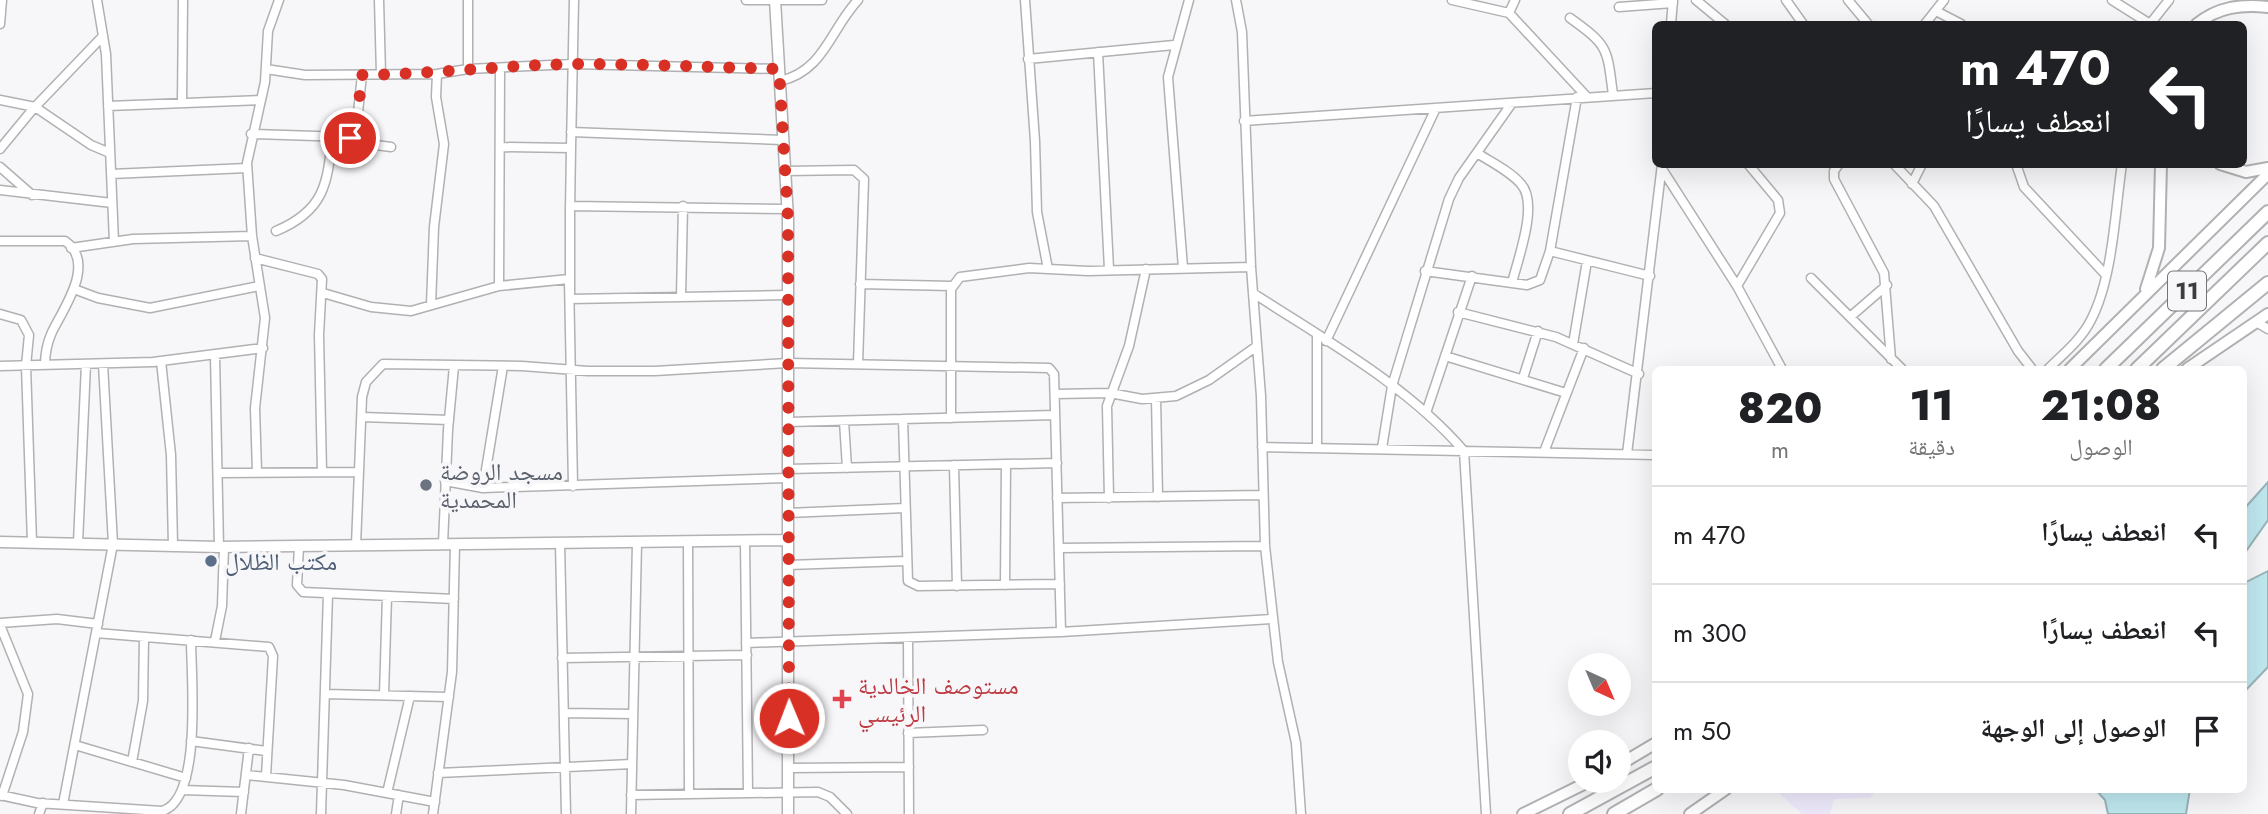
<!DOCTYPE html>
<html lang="ar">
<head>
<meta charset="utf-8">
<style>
	body { margin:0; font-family:Jost,"Noto Naskh Arabic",sans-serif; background:#f6f6f6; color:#202124; direction:rtl; height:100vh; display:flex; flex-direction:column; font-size:26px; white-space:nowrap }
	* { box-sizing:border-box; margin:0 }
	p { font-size:23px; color:#757577 }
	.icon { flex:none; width:38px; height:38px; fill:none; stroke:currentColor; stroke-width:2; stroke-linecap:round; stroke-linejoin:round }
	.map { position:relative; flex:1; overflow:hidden; direction:ltr }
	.panel { position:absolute; left:1652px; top:366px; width:595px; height:427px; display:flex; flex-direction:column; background:#fff; border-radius:10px; box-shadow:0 7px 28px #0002; direction:rtl }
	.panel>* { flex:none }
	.top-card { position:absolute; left:1652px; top:21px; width:595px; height:147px; border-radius:10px; box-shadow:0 7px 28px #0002; direction:rtl; background:#202124; color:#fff; overflow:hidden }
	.needle { width:46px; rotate:136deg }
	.fabs { position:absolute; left:1568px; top:653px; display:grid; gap:14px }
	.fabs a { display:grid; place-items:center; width:63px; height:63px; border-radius:50%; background:#fff; box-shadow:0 7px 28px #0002; font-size:35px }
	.pin { position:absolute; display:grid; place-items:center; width:60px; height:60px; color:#fff; margin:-30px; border:4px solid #fff; border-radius:50%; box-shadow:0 2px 7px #0007 }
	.me { position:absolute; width:77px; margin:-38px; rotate:359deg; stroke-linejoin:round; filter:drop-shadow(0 0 5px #0008) }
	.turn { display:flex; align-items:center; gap:24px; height:147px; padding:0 21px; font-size:32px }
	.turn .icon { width:91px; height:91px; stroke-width:2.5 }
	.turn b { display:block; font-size:49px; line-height:60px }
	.eta { display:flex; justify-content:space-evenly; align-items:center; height:119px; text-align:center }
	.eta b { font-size:42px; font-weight:800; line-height:49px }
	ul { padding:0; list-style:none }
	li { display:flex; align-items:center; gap:21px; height:98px; padding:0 21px; border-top:2px solid #e0e0e0 }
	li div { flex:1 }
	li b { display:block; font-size:26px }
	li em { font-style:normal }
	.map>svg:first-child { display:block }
	.commercial { fill:#efebfd }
	.water { fill:#bfe8ef; stroke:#98b4ba; stroke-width:2 }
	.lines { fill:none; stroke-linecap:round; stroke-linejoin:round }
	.minor-casing { stroke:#b1b1b4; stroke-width:11 }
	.tertiary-casing { stroke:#b1b1b4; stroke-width:13 }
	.secondary-casing { stroke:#b1b1b4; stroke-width:14 }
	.trunk-casing { stroke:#b1b1b4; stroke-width:16 }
	.minor { stroke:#fff; stroke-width:8 }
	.tertiary { stroke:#fff; stroke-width:10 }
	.secondary { stroke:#fff; stroke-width:10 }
	.trunk { stroke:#fff; stroke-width:12 }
	.route { stroke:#d93025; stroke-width:12; stroke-dasharray:0 21.6 }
	.worship-dot { fill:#6b7280; stroke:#f7f7fa; stroke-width:2.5 }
	.service-dot { fill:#5c6f8a; stroke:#f7f7fa; stroke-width:2.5 }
	.health-dot { fill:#e0444e; stroke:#f7f7fa; stroke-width:2.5 }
	.labels { text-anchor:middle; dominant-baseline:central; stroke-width:7; stroke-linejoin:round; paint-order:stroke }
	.shield { fill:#f7f7fa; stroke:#747476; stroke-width:2 }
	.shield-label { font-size:23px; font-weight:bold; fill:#3c3c3d }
	.worship-label { font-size:24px; fill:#5b616d; stroke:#f7f7fa; text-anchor:start }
	.service-label { font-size:24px; fill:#4e5e75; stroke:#f7f7fa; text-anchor:start }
	.health-label { font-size:24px; fill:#be3a42; stroke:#f7f7fa; text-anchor:start }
</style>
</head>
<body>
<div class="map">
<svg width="2268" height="814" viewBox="0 0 2268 814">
	<rect width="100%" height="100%" fill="#f7f7fa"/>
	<path class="commercial" d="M1774 789H1878L1870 798 1834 799 1830 814H1802Z"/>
	<path class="water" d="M2268 482V520L2244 554V509Z
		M2268 571V667L2244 692V583Z
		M2095 789H2190L2186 814H2108L2105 800Z"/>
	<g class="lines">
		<g class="minor-casing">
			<path id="minor" d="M97 0 106 54 114 242
				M379 0 381 74
				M746 0H822
				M1025 0 1035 141 1037 212 1048 269
				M1236 0 1242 32 1251 267 1261 396 1265 546 1278 662 1296 743 1301 814
				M1452 0 1509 13 1587 97
				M1696 0 1725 24
				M1786 0 1803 24
				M1848 0 1868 24
				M2112 0 2150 24
				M1619 7 1673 3
				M1936 11 1961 24
				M1509 13 1515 0
				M1570 18C1609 46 1607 48 1613 95
				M0 24 2 0
				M1671 24 1673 0
				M1925 24 1944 0
				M2150 24 2169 0
				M1098 52 1109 269
				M1028 59 1174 45
				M266 69 305 75 437 74 468 69 573 64 779 69
				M468 69V0
				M780 81C824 71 830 30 858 0
				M0 100 35 107 91 145 110 153
				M182 102 183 0
				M108 106 261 100
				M1244 121 1656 93
				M571 132 783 140
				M251 134 346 137 368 144 391 147
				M350 137 358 112 362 75
				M500 147 571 148 574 0
				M0 149 33 109 103 36
				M1477 153C1491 162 1510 171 1521 184 1539 204 1518 258 1512 283
				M1839 164 1834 171V179L1884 273 1891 359
				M1894 164 1934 206 2018 351 2032 369
				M2016 164 2024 187 2105 274
				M0 167 32 195
				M1662 169 1737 286 1782 369
				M785 171 854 170 864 179 858 364
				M111 174 247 168
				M1912 184 1922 164
				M0 190 112 203
				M787 209 570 206V299L788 295
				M570 211 571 148
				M276 231C324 211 328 184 332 136
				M0 241H65C97 263 63 309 52 332 47 343 45 354 45 365
				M71 248 133 239 252 236
				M1550 251 1650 276
				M255 258 318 274 322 279 319 335 322 472
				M1183 268 1168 77 1189 0
				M1425 271 1527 285 1540 280 1550 251 1577 97
				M1811 278 1902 369
				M860 284 952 286
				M499 286 569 279 573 486
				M1737 286 1780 213 1778 200 1748 164
				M74 289 98 298 150 308 259 286
				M323 293 371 307 411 311 499 286 500 69
				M1253 293C1325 340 1407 385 1464 451L1486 814
				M681 297 683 206
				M431 305 434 227 444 144 436 97 437 74
				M1458 312 1556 337 1639 374
				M0 314 21 320 29 335 26 366 32 542
				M1850 317 1887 285
				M2256 322 2268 329
				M1317 335V447
				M1326 341 1436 108
				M1573 344 1587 261
				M215 355 219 547
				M1445 356 1566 393
				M161 361 171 455 173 546
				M0 366 153 362 263 348
				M2048 369C2063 354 2081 340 2091 320 2113 278 2115 211 2122 164
				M1523 378 1538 331
				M1055 394 1110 393 1142 399 1176 396 1209 380 1257 346
				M1156 398 1158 497
				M1426 413 1472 276
				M362 417 449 420
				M951 418V289L960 277 1029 268 1088 271 1251 267
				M903 419 908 581 918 586 1060 584
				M844 421 847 468
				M788 422 1055 415
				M1262 447 1656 455
				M1382 448 1392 386 1449 199 1459 178 1512 103
				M1544 452 1584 348
				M1627 454 1662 164
				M954 465 957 586
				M788 469 1057 463
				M257 472 255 408 265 318 252 236 247 163 265 82 268 31 279 0
				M218 473 359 472
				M445 481 483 488 788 478
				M483 488 503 366
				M1057 498 1263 495
				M1109 498 1107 406 1129 346 1146 269
				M788 513 905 508
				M745 541 748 793
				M688 542 689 794
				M78 543 86 364
				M560 543 566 814
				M443 544 448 430 454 366
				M356 545 362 397 366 382 383 364 522 366 588 371H655L788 363 1049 368 1054 374 1061 632
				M299 546 297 585 303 592 454 599
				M1059 548 1265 546
				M788 565 905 561
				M1005 585 1006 464
				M0 623 57 619 98 624
				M0 625 28 694 23 732 2 796
				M96 633 269 647 273 656 266 776
				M908 638 909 814
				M215 641 222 606 224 547
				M746 643 1061 632 1273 619
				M562 658 747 655
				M325 694 449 697
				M384 695 387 596
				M564 713 633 714
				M908 733 983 730
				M191 741 266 751
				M75 745 186 778
				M132 762 143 701 144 637
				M789 768 909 767
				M438 773 632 764
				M246 775 344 785 435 802
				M182 790 244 792
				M387 793 410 696
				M0 795 37 803 162 811C203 800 191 674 191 640
				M631 795 818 792 830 797 847 814
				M63 804 113 544 103 364
				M39 814 43 803
				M241 814 249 748
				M321 814 328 594
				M396 814 399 795
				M433 814 452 672 455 544
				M631 814 637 543"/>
		</g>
		<g class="tertiary-casing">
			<path id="tertiary" d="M775 0 788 218V814
				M0 542 219 547 788 540"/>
		</g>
		<g class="secondary-casing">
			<path id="secondary" d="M2197 24C2218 7 2241 4 2268 7
				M2220 164 2246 172 2268 168
				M2146 289 2159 248 2161 164
				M2070 369 2268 174
				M2187 369 2268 314
				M1619 765 1656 743
				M1523 814 1592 780
				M1690 814 1726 789"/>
		</g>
		<g class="trunk-casing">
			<path id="trunk" d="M2106 369 2268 212
				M2137 369 2268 243
				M2163 369 2268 283
				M1570 814 1656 767
				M1614 814 1657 789"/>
		</g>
		<use href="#minor" class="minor"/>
		<use href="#tertiary" class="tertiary"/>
		<use href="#secondary" class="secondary"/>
		<use href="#trunk" class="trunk"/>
	</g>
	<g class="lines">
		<path class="route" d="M350 138 358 111 362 75C434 74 504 65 576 64 643 64 711 67 779 69L788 218 789 718"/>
	</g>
	<circle class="worship-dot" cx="426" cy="485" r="7"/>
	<circle class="service-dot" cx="211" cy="561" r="7"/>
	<path class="health-dot" d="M838.5 688.5h7v7h7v7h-7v7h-7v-7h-7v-7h7z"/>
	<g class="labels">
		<rect class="shield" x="2168" y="271.5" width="38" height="39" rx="5"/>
		<g class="shield-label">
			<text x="2187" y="291">11</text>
		</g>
		<g class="worship-label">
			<text x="440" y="471">مسجد الروضة<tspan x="440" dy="28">المحمدية</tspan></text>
		</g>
		<g class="service-label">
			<text x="225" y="561">مكتب الظلال</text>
		</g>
		<g class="health-label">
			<text x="858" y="685">مستوصف الخالدية<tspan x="858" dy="28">الرئيسي</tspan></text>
		</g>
	</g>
</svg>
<div class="fabs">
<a><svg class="needle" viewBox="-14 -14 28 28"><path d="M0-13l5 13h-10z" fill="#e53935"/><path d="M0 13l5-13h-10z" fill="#757577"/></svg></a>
<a><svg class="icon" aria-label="sound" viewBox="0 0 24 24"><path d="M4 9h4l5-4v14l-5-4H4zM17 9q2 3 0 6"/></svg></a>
</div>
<div class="pin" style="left:350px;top:138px;background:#d93025"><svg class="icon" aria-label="arrive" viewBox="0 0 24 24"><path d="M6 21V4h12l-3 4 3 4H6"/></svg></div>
<svg class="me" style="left:789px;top:718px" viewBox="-20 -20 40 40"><circle r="17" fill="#d93025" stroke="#fff" stroke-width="3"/><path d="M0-11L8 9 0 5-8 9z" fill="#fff"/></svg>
<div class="top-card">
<div class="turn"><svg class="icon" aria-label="left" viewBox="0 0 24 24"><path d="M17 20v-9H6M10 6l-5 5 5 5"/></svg><div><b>470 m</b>انعطف يسارًا</div></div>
</div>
<section class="panel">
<div class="eta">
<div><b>21:08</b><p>الوصول</p></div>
<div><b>11</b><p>دقيقة</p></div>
<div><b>820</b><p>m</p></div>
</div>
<ul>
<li><svg class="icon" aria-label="left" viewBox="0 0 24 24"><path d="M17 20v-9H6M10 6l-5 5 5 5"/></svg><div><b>انعطف يسارًا</b></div><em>470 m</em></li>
<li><svg class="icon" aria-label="left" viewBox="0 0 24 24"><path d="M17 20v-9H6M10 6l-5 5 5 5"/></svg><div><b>انعطف يسارًا</b></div><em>300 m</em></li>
<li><svg class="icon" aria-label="arrive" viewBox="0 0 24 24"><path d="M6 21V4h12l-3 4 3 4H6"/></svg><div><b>الوصول إلى الوجهة</b></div><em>50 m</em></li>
</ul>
</section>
</div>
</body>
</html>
